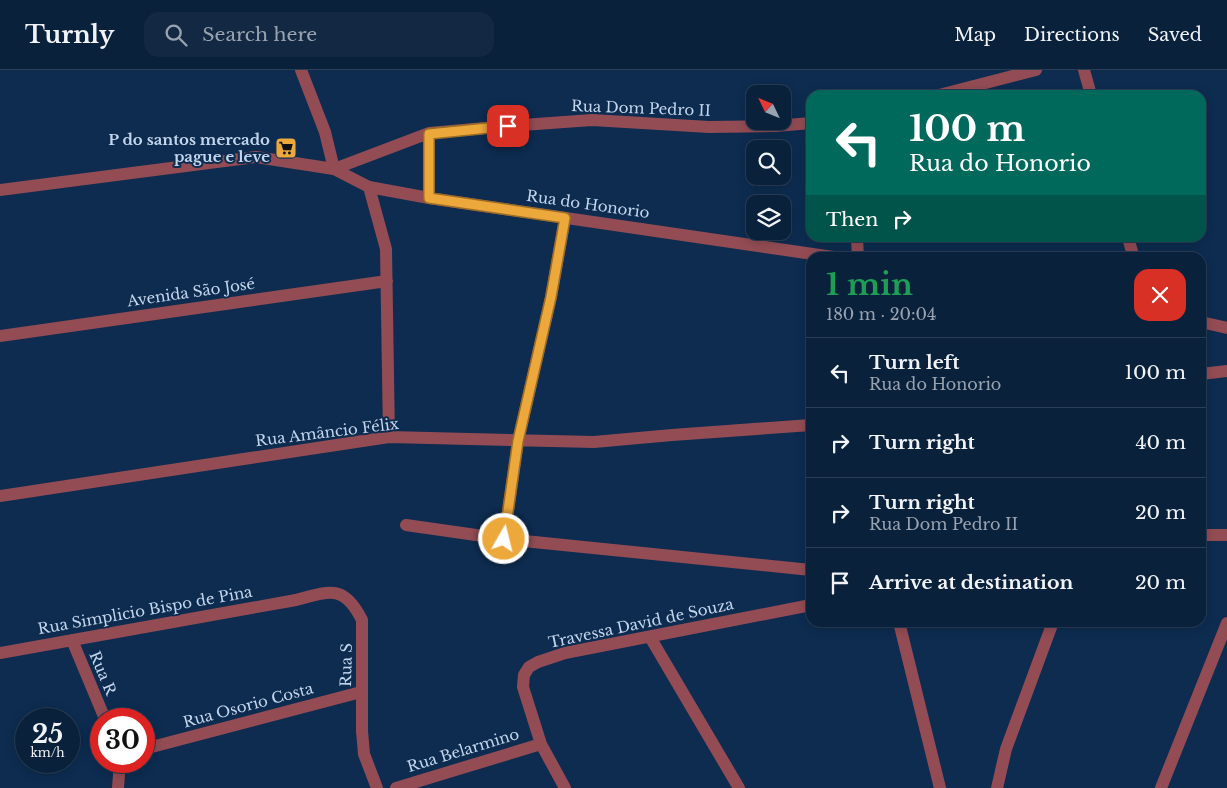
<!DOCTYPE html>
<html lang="en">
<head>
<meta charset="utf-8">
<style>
	body { margin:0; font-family:"Libre Baskerville",serif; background:#132943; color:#f1f3f6; height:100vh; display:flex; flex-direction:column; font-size:19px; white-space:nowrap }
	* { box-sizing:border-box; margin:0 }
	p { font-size:16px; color:#99a3af }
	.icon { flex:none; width:28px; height:28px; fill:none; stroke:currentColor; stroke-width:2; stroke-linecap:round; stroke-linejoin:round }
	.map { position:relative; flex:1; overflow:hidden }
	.drawer { position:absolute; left:806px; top:182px; width:400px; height:375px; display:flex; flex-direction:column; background:#0a213c; border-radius:15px; box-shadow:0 2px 12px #0003,0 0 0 1px #2a3e56 }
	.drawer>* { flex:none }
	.banner { position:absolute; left:806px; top:20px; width:400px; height:152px; border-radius:15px; box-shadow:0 2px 12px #0003,0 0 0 1px #2a3e56; background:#00695c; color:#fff; overflow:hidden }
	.needle { width:32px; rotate:313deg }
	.tools { position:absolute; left:746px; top:15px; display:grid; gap:10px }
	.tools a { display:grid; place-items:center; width:45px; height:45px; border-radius:10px; background:#0a213c; box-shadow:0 2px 12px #0003,0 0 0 1px #2a3e56; font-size:25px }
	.speed { position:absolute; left:15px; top:638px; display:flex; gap:10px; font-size:25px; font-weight:700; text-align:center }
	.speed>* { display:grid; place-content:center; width:65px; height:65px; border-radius:50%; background:#0a213c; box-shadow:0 2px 12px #0003,0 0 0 1px #2a3e56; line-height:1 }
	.speed small { font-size:12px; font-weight:400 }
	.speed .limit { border:8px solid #d22; background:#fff; color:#111 }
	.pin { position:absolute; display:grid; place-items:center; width:42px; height:42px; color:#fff; margin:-21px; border-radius:10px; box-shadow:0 2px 8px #0006 }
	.me { position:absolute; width:55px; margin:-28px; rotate:8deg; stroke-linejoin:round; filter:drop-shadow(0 0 4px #0008) }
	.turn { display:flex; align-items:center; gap:18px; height:105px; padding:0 20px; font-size:22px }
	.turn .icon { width:65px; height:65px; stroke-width:2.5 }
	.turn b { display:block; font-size:35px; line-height:42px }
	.then { display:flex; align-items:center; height:48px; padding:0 20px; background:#0003; gap:10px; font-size:19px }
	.round { display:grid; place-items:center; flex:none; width:52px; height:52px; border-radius:15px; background:#132943 }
	.overview { display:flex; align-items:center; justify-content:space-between; height:85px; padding:0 20px }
	h1 { font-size:30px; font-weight:800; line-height:38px; color:#1e9e55 }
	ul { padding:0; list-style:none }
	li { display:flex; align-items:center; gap:15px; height:70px; padding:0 20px; border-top:1px solid #2a3e56 }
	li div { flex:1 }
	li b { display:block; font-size:19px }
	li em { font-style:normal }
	header { display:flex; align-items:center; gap:30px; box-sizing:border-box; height:70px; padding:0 25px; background:#0a213c; border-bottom:1px solid #2a3e56 }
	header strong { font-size:24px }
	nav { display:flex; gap:28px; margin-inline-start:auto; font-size:18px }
	.search { width:350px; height:45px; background:#132943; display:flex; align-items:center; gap:12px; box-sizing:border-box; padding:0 18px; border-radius:15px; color:#99a3af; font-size:19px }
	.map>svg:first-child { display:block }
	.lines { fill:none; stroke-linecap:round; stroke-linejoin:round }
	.minor { stroke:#934c54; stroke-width:12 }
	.tertiary { stroke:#934c54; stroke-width:12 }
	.route-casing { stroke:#9a6d26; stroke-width:12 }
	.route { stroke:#eda83b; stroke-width:9 }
	.labels { text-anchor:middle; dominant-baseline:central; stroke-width:4; stroke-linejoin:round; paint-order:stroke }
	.street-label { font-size:15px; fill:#c3d5ec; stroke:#0d2c50 }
	.poi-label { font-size:15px; font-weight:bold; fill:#c3d5ec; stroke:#0d2c50; text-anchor:end }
</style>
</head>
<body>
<header>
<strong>Turnly</strong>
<div class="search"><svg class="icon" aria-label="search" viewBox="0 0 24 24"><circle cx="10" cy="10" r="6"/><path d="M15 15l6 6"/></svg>Search here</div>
<nav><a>Map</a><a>Directions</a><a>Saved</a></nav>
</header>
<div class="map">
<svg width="1227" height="718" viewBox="0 0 1227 718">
	<rect width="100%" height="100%" fill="#0d2c50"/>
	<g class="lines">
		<path class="minor" d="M301 0 325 62 334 99 429 63 508 56 592 50 709 57 776 56 811 53
			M1084 0 1091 25
			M939 25 1036 0
			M369 117 386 179 389 367
			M429 128V63
			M857 168 858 188
			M1128 168 1134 188
			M0 266 387 211
			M1201 304 1227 301
			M0 426 389 367 594 372 672 365 811 355
			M406 455 504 469 811 500
			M1201 465H1227
			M504 469 518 371 551 227 565 148
			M899 552 940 718
			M650 567 739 718
			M72 570 105 649
			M0 583 296 530C330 521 344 514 362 550V661L364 684 377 718
			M144 679 361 622
			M118 718 120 691
			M396 718 541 674
			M565 718 541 674 523 617 524 605 529 597 538 592 565 583 811 535
			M997 718 1006 679 1053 552
			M1161 718 1227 553"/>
		<path class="tertiary" d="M0 120 256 87 334 99 369 117 429 128 840 188
			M1201 252 1227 258"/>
	</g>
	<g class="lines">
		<g class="route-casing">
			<path id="route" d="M504 469 518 371 551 227 565 148 429 128V64L508 56"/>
		</g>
		<use href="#route" class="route"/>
	</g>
	<defs>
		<g id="supermarket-square" transform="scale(1.125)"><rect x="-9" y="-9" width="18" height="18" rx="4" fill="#eda83b" stroke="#0d2c50"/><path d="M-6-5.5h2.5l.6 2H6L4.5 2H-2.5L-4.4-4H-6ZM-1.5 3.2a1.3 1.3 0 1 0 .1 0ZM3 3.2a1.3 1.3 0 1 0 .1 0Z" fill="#111"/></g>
	</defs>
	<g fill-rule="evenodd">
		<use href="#supermarket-square" x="286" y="78"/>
	</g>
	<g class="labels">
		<g class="street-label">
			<text transform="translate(641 38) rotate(2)">Rua Dom Pedro II</text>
			<text transform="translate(588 134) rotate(8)">Rua do Honorio</text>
			<text transform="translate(191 222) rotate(-8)">Avenida São José</text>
			<text transform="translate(327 362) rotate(-7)">Rua Amâncio Félix</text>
			<text transform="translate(145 540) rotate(-10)">Rua Simplicio Bispo de Pina</text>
			<text transform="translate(641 553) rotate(-12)">Travessa David de Souza</text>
			<text transform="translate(346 595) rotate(-89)">Rua S</text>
			<text transform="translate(103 603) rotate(67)">Rua R</text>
			<text transform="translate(248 635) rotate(-15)">Rua Osorio Costa</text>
			<text transform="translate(463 680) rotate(-17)">Rua Belarmino</text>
		</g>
		<g class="poi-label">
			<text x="270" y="69">P do santos mercado<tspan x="270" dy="17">pague e leve</tspan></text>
		</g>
	</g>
</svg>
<div class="tools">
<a><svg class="needle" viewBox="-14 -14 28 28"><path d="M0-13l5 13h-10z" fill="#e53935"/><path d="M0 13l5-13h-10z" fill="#99a3af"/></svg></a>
<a><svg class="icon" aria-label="search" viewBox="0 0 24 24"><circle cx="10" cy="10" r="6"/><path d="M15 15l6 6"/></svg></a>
<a><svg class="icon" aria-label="layers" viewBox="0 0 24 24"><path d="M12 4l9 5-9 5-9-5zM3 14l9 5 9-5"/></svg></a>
</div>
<div class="speed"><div>25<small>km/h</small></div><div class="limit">30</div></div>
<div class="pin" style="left:508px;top:56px;background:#d93025"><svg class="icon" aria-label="arrive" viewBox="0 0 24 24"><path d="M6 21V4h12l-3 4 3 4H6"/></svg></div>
<svg class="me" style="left:504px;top:469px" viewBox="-20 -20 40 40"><circle r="17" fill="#eda83b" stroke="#fff" stroke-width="3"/><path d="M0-11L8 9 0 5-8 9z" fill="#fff"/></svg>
<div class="banner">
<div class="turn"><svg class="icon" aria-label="left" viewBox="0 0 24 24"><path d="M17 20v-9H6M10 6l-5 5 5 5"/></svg><div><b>100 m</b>Rua do Honorio</div></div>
<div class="then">Then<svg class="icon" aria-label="right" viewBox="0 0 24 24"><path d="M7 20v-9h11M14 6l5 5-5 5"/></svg></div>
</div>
<section class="drawer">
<div class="overview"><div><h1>1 min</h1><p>180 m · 20:04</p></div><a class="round" style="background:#d93025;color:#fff"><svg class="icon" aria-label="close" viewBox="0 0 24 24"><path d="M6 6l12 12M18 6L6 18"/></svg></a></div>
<ul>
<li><svg class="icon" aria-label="left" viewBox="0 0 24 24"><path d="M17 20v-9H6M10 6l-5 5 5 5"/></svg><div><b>Turn left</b><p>Rua do Honorio</p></div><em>100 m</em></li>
<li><svg class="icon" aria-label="right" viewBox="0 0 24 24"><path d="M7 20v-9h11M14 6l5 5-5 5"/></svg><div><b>Turn right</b></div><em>40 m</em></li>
<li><svg class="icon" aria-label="right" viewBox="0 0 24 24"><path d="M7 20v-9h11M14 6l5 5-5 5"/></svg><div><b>Turn right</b><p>Rua Dom Pedro II</p></div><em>20 m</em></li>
<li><svg class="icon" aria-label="arrive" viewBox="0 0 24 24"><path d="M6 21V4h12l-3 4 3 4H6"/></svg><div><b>Arrive at destination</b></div><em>20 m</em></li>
</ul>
</section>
</div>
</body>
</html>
